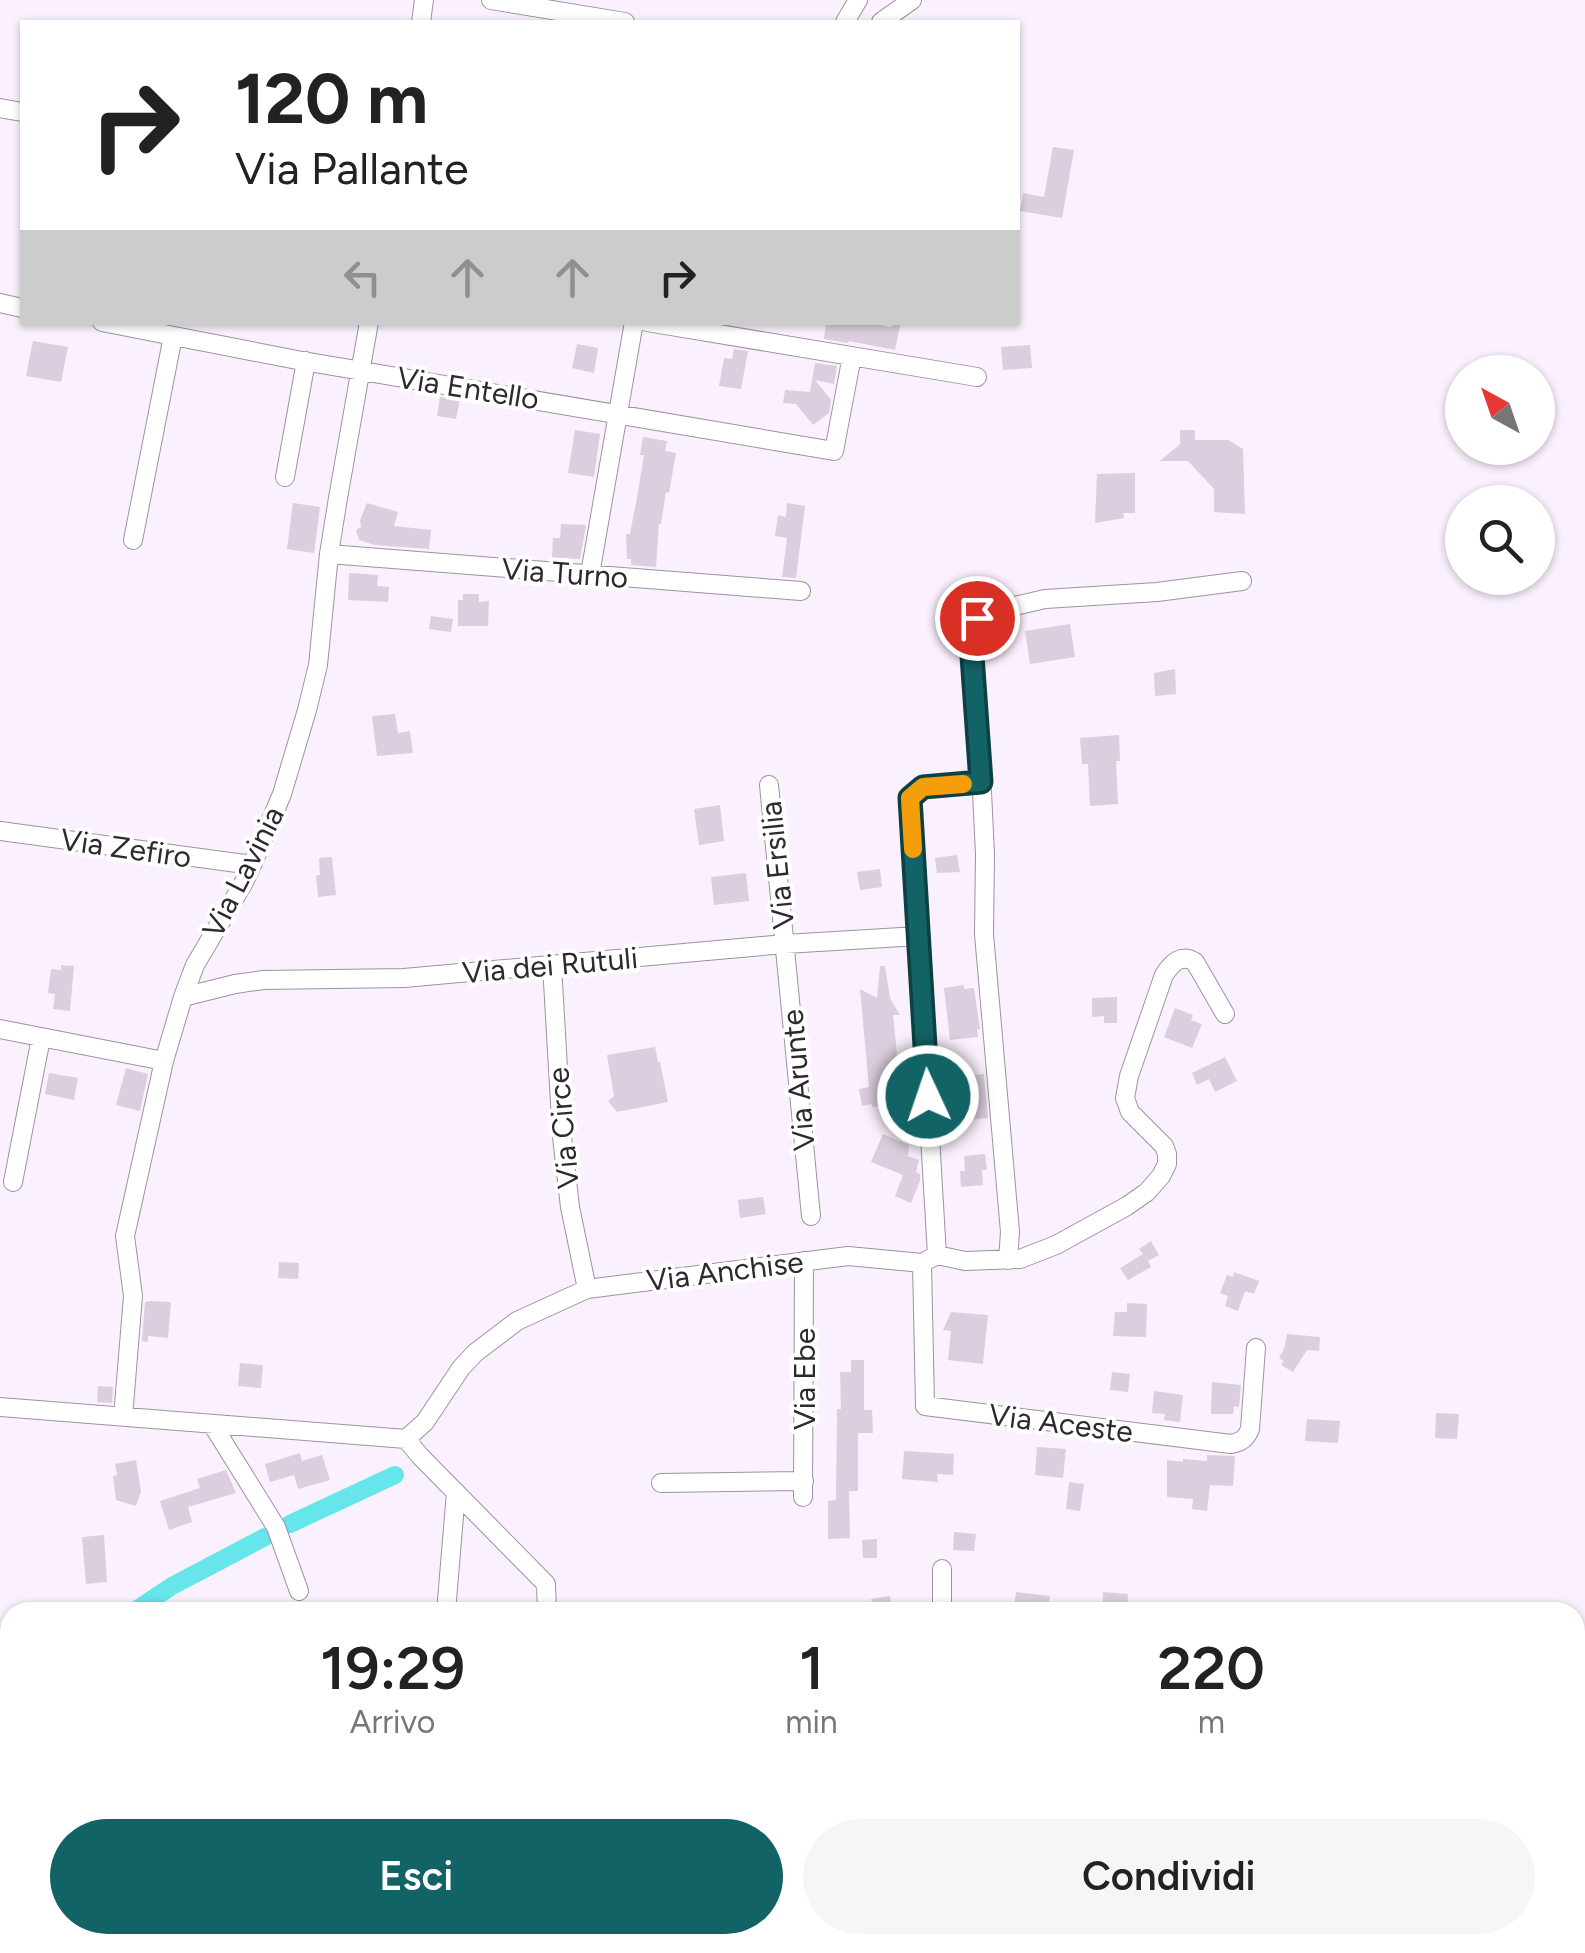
<!DOCTYPE html>
<html lang="it">
<head>
<meta charset="utf-8">
<style>
	body { margin:0; font-family:Figtree,sans-serif; background:#f6f6f6; color:#222; height:100vh; display:flex; flex-direction:column; font-size:38px; white-space:nowrap }
	* { box-sizing:border-box; margin:0 }
	p { font-size:32px; color:#767676 }
	.icon { flex:none; width:55px; height:55px; fill:none; stroke:currentColor; stroke-width:2; stroke-linecap:round; stroke-linejoin:round }
	.map { position:relative; flex:1; overflow:hidden }
	.details { position:absolute; left:0px; top:1602px; width:1585px; height:352px; display:flex; flex-direction:column; background:#fff; border-radius:30px 30px 0 0; box-shadow:0 2px 8px #0004 }
	.details>* { flex:none }
	.top-card { position:absolute; left:20px; top:20px; width:1000px; height:305px; border-radius:0px; box-shadow:0 2px 8px #0004; background:#fff; color:#222; overflow:hidden }
	.needle { width:65px; rotate:320deg }
	.buttons { position:absolute; left:1445px; top:355px; display:grid; gap:20px }
	.buttons a { display:grid; place-items:center; width:110px; height:110px; border-radius:50%; background:#fff; box-shadow:0 2px 8px #0004; font-size:50px }
	.pin { position:absolute; display:grid; place-items:center; width:85px; height:85px; color:#fff; margin:-42px; border:5px solid #fff; border-radius:50%; box-shadow:0 2px 10px #0007 }
	.me { position:absolute; width:110px; margin:-55px; rotate:357deg; stroke-linejoin:round; filter:drop-shadow(0 0 8px #0008) }
	.turn { display:flex; align-items:center; gap:35px; height:210px; padding:0 50px; font-size:45px }
	.turn .icon { width:130px; height:130px; stroke-width:2.5 }
	.turn b { display:block; font-size:70px; line-height:85px }
	.lanes { display:flex; align-items:center; height:95px; padding:0 50px; background:#0003; justify-content:center; gap:50px; direction:ltr }
	.lanes .off { opacity:.35 }
	.eta { display:flex; justify-content:space-evenly; align-items:center; height:170px; text-align:center }
	.eta b { font-size:60px; font-weight:600; line-height:70px }
	.cta { display:flex; gap:20px; margin-top:auto; padding:20px 50px }
	.cta a { flex:1; height:115px; border-radius:60px; background:#126366; color:#fff; font-size:40px; font-weight:600; line-height:115px; text-align:center }
	.cta a+a { background:#f6f6f6; color:#222 }
	.map>svg:first-child { display:block }
	.lines { fill:none; stroke-linecap:round; stroke-linejoin:round }
	.canal { stroke:#66e6eb; stroke-width:18 }
	.building { fill:#dbcede }
	.street-casing { stroke:#9e92a0; stroke-width:20 }
	.street { stroke:#fff; stroke-width:18 }
	.route-casing { stroke:#0c4042; stroke-width:25 }
	.route { stroke:#126366; stroke-width:18 }
	.slow { stroke:#f59e0b; stroke-width:18 }
	.labels { text-anchor:middle; dominant-baseline:central; stroke-width:8; stroke-linejoin:round; paint-order:stroke }
	.street-label { font-size:30px; fill:#2e292f; stroke:#fff }
</style>
</head>
<body>
<div class="map">
<svg width="1585" height="1953" viewBox="0 0 1585 1953">
	<rect width="100%" height="100%" fill="#fbf0fd"/>
	<g class="lines">
		<path class="canal" d="M290 1524 395 1475
			M133 1612 172 1586 265 1537
			M0 1687 10 1683"/>
	</g>
	<path class="building" d="M1053 147 1074 150 1062 218 1020 211 1023 193 1044 197Z
		M826 322H867L890 327 901 322 895 350 849 341 848 343 824 339Z
		M33 341 68 347 61 382 26 376Z
		M577 344 598 348 594 373 572 368Z
		M1030 345 1032 368 1003 370 1001 347Z
		M734 349 748 351 741 389 719 386 724 358 732 359Z
		M815 363 837 366 834 384 815 380 831 400 829 413 813 425 796 404 783 403 785 390 810 392Z
		M440 397 460 400 456 419 437 416Z
		M575 430 600 434 594 477 568 473Z
		M1180 430H1195V440H1228L1243 449 1245 514 1214 512V489L1188 461H1160L1180 444Z
		M643 437 667 441 665 451 676 453 669 493 666 492 661 524H659L656 567 631 565V559H627L626 534H630L638 492 644 455H640Z
		M1135 473V513H1123L1124 518 1095 523 1097 474Z
		M293 503 320 507 314 553 287 549Z
		M367 503 398 512 394 526 431 530 429 549 375 545 359 540 356 530 361 527 360 520Z
		M787 503 805 506 796 578 782 577 787 538 775 536 778 515 786 517Z
		M561 524 586 525 580 559 552 558 553 538H560Z
		M349 573 378 575 377 586 389 587 388 602 348 600Z
		M463 594H479V602L489 601 488 626H458V600H463Z
		M431 616 453 619 451 632 429 629Z
		M1070 624 1075 657 1030 664 1025 631Z
		M1175 669 1176 694 1155 696 1154 673Z
		M395 714 398 733 410 731 413 753 377 756 372 716Z
		M1119 735 1120 761H1116L1118 804 1090 806 1088 764H1082L1080 738Z
		M720 805 724 841 699 845 694 809Z
		M957 855 960 872 937 873 935 858Z
		M332 857 336 895 318 897 316 875H320L319 858Z
		M880 869 882 887 860 890 857 872Z
		M746 873 749 901 714 905 711 877Z
		M61 965 74 966 70 1011 53 1009 55 994 48 993 51 969 61 970Z
		M880 966H885L890 998 900 1015H893L902 1103 872 1107V1104L862 1106 859 1089 869 1087 860 989 877 998Z
		M964 985V989L974 988 980 1029H977L978 1037 950 1040 944 988Z
		M1117 997V1023H1104V1016L1092 1017V998Z
		M1175 1008 1193 1015 1191 1020 1202 1024 1192 1048 1164 1037Z
		M655 1047 658 1062H660L668 1102 617 1112 608 1101 614 1096 607 1055Z
		M1225 1057 1237 1081 1215 1092 1209 1079 1197 1085 1192 1073Z
		M126 1068 148 1074 140 1111 116 1105Z
		M49 1073 78 1078 74 1100 45 1094Z
		M984 1074 988 1118 955 1121 951 1078Z
		M883 1134 909 1145 908 1156 919 1160 916 1172 920 1174V1181L911 1203 895 1196 903 1175 871 1162Z
		M985 1154 987 1170H982L983 1185 961 1187 960 1171H965L964 1156Z
		M763 1197 766 1214 740 1218 738 1200Z
		M1151 1241 1159 1255 1148 1261 1151 1267 1128 1280 1120 1268 1143 1254 1139 1249Z
		M279 1262 299 1263 298 1279 278 1278Z
		M1234 1272 1259 1281 1254 1294 1245 1291 1238 1311 1225 1306 1228 1296 1220 1293 1227 1275 1233 1277Z
		M150 1301 171 1302 168 1338 148 1336V1342L142 1341 145 1302Z
		M1127 1303 1147 1304 1146 1337 1113 1336 1115 1312H1127Z
		M951 1312 988 1315 983 1364 948 1360 951 1331 943 1330Z
		M1287 1334 1320 1337 1319 1351 1307 1350 1293 1372 1281 1365 1284 1361 1279 1358 1284 1349Z
		M851 1360H864V1410H872L873 1433H858V1491H849L850 1538 828 1539V1501L836 1500 837 1409H841L840 1372H851Z
		M240 1363 263 1365 261 1388 238 1386Z
		M1112 1372 1130 1374 1128 1392 1110 1390Z
		M1212 1382 1241 1385 1239 1407 1234 1406 1233 1414H1211Z
		M98 1386 113 1387 112 1403 97 1402Z
		M1154 1391 1183 1395 1180 1422 1164 1420 1165 1414 1152 1413Z
		M1436 1413 1459 1414 1457 1439 1435 1438Z
		M1307 1419 1340 1421 1338 1443 1305 1441Z
		M1037 1447 1066 1449 1063 1478 1035 1475Z
		M904 1451 954 1454 953 1475 937 1474 938 1482 902 1479Z
		M300 1453 302 1461 322 1455 330 1480 298 1489 294 1475 270 1482 265 1464Z
		M1207 1455 1235 1456 1233 1486 1210 1485 1207 1511 1192 1509 1193 1499 1167 1497V1460L1183 1462V1459L1207 1461Z
		M136 1460 141 1491 136 1506 116 1500 113 1476 117 1475 115 1464Z
		M226 1470 236 1493 188 1507 192 1522 169 1530 160 1501 200 1488 197 1479Z
		M1069 1482 1084 1484 1080 1511 1066 1509Z
		M954 1532 976 1534 974 1551 953 1550Z
		M104 1535 107 1582 86 1584 82 1537Z
		M877 1539V1558H863L862 1540Z
		M1016 1592 1050 1596 1048 1612H1013Z
		M1103 1592 1128 1594 1127 1612H1102Z
		M890 1596 892 1612H874L871 1599Z"/>
	<g class="lines">
		<g class="street-casing">
			<path id="street" d="M491 0 625 22
				M421 22 424 0
				M845 22 858 0
				M881 22 912 0
				M0 108 22 112
				M0 303 22 308
				M102 322 297 360 834 451 852 356
				M647 322 977 377
				M285 477 306 361
				M133 540 173 336
				M329 554 801 591
				M590 574 634 322
				M769 785 811 1216
				M0 831 252 865
				M552 965 562 1137 570 1207 587 1289
				M183 997 235 984 263 980 404 978 785 944 918 936
				M0 1029 164 1061
				M13 1182 41 1038
				M937 1255 910 798 923 787 981 782
				M1008 1260 1010 1232 984 934 985 854 981 771 969 628 977 618 984 613 1045 599 1157 592 1242 581
				M922 1263 925 1406 1231 1444C1241 1442 1246 1439 1250 1429L1256 1348
				M0 1407 406 1439 425 1422 461 1368 475 1353 517 1321 587 1289 848 1256 922 1263 937 1255 965 1261 1020 1259 1056 1245 1127 1206 1147 1192 1161 1176 1167 1164V1154L1164 1146 1130 1112 1125 1098 1129 1076 1164 975C1172 963 1181 953 1195 962L1225 1014
				M123 1417 133 1296 125 1236 164 1061 183 997 195 965 243 884 252 865 282 794 307 710 318 665 329 554 338 498 369 322
				M212 1424 276 1527 299 1591
				M406 1439 420 1456 546 1584 547 1612
				M661 1483 804 1481
				M803 1497 804 1261
				M942 1569V1612
				M446 1612 456 1492
				M0 1844 10 1845
				M997 1945 1083 1953"/>
		</g>
		<use href="#street" class="street"/>
	</g>
	<g class="lines">
		<g class="route-casing">
			<path id="route" d="M928 1096 910 798 923 787 981 782 970 628 977 618"/>
		</g>
		<use href="#route" class="route"/>
		<path class="slow" d="M913 849 910 798 923 787 963 784"/>
	</g>
	<g class="labels">
		<g class="street-label">
			<text transform="translate(468 388) rotate(9)">Via Entello</text>
			<text transform="translate(565 573) rotate(4)">Via Turno</text>
			<text transform="translate(126 848) rotate(8)">Via Zefiro</text>
			<text transform="translate(777 865) rotate(-96)">Via Ersilia</text>
			<text transform="translate(243 872) rotate(-63)">Via Lavinia</text>
			<text transform="translate(550 965) rotate(-5)">Via dei Rutuli</text>
			<text transform="translate(798 1080) rotate(-95)">Via Arunte</text>
			<text transform="translate(563 1128) rotate(-95)">Via Circe</text>
			<text transform="translate(725 1271) rotate(-7)">Via Anchise</text>
			<text transform="translate(804 1379) rotate(-90)">Via Ebe</text>
			<text transform="translate(1061 1423) rotate(7)">Via Aceste</text>
		</g>
	</g>
</svg>
<div class="buttons">
<a><svg class="needle" viewBox="-14 -14 28 28"><path d="M0-13l5 13h-10z" fill="#e53935"/><path d="M0 13l5-13h-10z" fill="#767676"/></svg></a>
<a><svg class="icon" aria-label="search" viewBox="0 0 24 24"><circle cx="10" cy="10" r="6"/><path d="M15 15l6 6"/></svg></a>
</div>
<div class="pin" style="left:977px;top:618px;background:#d93025"><svg class="icon" aria-label="arrive" viewBox="0 0 24 24"><path d="M6 21V4h12l-3 4 3 4H6"/></svg></div>
<svg class="me" style="left:928px;top:1096px" viewBox="-20 -20 40 40"><circle r="17" fill="#126366" stroke="#fff" stroke-width="3"/><path d="M0-11L8 9 0 5-8 9z" fill="#fff"/></svg>
<div class="top-card">
<div class="turn"><svg class="icon" aria-label="right" viewBox="0 0 24 24"><path d="M7 20v-9h11M14 6l5 5-5 5"/></svg><div><b>120 m</b>Via Pallante</div></div>
<div class="lanes"><svg class="icon off" aria-label="left" viewBox="0 0 24 24"><path d="M17 20v-9H6M10 6l-5 5 5 5"/></svg><svg class="icon off" aria-label="ahead" viewBox="0 0 24 24"><path d="M12 20V5M6 11l6-6 6 6"/></svg><svg class="icon off" aria-label="ahead" viewBox="0 0 24 24"><path d="M12 20V5M6 11l6-6 6 6"/></svg><svg class="icon" aria-label="right" viewBox="0 0 24 24"><path d="M7 20v-9h11M14 6l5 5-5 5"/></svg></div>
</div>
<section class="details">
<div class="eta">
<div><b>19:29</b><p>Arrivo</p></div>
<div><b>1</b><p>min</p></div>
<div><b>220</b><p>m</p></div>
</div>
<div class="cta"><a>Esci</a><a>Condividi</a></div>
</section>
</div>
</body>
</html>
